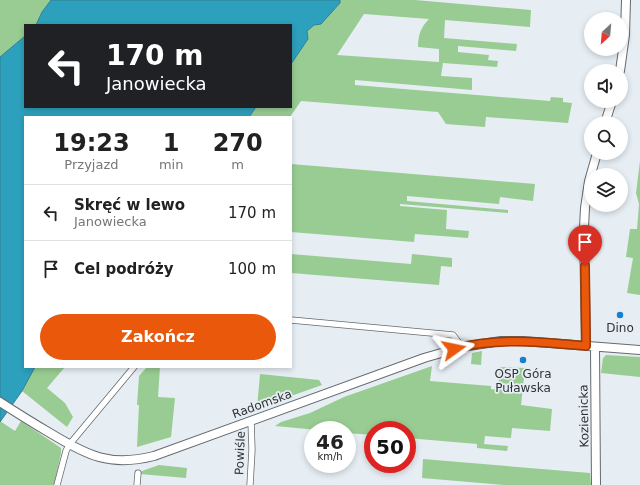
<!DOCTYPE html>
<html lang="pl">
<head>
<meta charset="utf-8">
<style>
	body { margin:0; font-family:"DejaVu Sans",sans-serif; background:#f6f6f6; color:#222; height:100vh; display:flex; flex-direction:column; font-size:15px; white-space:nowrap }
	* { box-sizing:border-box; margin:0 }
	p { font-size:13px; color:#767676 }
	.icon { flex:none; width:22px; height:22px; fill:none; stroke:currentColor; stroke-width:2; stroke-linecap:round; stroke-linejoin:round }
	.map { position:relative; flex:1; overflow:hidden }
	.sheet { position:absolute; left:24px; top:116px; width:268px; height:252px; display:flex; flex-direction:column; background:#fff; border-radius:0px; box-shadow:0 2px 6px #0003 }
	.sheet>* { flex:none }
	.top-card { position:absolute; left:24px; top:24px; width:268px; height:84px; border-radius:0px; box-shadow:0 2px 6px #0003; background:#202124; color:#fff; overflow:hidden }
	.needle { width:26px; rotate:206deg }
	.controls { position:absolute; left:584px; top:12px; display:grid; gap:8px }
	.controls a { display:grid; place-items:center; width:44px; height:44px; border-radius:50%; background:#fff; box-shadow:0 2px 6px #0003; font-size:20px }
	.speed { position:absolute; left:304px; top:421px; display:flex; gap:8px; font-size:20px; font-weight:700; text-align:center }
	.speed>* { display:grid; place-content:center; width:52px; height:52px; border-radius:50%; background:#fff; box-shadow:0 2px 6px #0003; line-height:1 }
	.speed small { font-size:10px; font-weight:400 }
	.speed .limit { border:6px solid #d22; background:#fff; color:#111 }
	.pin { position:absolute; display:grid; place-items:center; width:34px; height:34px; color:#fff; margin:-41px -17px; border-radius:50% 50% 50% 0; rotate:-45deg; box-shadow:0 0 4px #0007 }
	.pin .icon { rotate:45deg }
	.me { position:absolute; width:44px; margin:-22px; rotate:78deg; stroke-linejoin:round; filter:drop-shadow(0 0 3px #0008) }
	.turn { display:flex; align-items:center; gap:14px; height:84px; padding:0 16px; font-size:18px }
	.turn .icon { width:52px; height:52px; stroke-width:2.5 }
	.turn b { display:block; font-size:28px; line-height:34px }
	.eta { display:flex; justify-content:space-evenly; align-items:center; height:68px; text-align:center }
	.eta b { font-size:24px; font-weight:700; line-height:28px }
	.primary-button { display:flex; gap:8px; margin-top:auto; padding:8px 16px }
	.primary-button a { flex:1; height:46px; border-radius:24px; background:#ea580c; color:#fff; font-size:16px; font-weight:700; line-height:46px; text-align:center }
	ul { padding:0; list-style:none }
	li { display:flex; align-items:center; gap:12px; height:56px; padding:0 16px; border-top:1px solid #e0e0e0 }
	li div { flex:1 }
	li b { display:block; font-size:15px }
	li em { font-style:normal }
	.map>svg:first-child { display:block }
	.green { fill:#98cc92; fill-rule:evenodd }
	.water { fill:#2da0bd; stroke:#2e7f94 }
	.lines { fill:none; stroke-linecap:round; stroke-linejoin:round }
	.street-casing { stroke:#646b70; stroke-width:7 }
	.secondary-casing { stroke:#646b70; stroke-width:10 }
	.street { stroke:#fff; stroke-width:5.5 }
	.secondary { stroke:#fff; stroke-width:8 }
	.route-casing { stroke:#983908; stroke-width:10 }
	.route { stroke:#ea580c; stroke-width:7 }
	.poi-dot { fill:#1381cb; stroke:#e6eef4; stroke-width:1.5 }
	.labels { text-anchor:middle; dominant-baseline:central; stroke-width:3.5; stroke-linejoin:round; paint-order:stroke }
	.poi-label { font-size:12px; fill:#303335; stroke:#e6eef4 }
	.street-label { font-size:12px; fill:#303335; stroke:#e6eef4 }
</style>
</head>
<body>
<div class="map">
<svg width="640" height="485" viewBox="0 0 640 485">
	<rect width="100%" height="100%" fill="#e6eef4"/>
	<path class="green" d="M0 0H51L42 12 36 25H25V36L0 57Z
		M340 0H415L531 10 530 27 445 20 444 38 517 44 516 51 458 46V52L489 55 488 60 498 61 497 67 443 63 441 76 472 78V90L355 80V85L550 101 551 97 563 98V102L572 103 568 123 486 117 485 127 446 124 438 112 301 101 290 117H249L256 107H291V64L308 39 307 31 314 25 321 24 340 3ZM364 14 429 19C421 27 418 35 418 47L439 49V62L337 55Z
		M640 161V295L627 293 633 258 626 257 630 229H637L639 204 636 193Z
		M291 164 535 184 533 201 500 197 499 204 407 196V201L508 210V213L400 204V206L447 210 446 229 469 231 468 238 415 234 414 242 291 232Z
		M291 254 411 264 412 254 452 258V267L441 266 439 285 291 273Z
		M482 351 481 365 471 364 472 353Z
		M606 355 640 357V377L601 373 603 358Z
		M432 366 430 381 491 386V389L498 390 500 367 525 368 521 405 552 409 550 431 512 428 511 438 485 436 484 444 508 446 507 451 477 448V444L407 438V430H373V435L347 433V430H318L275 426 281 422 310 413 344 397Z
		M35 367H65L47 388 65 403 73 417 67 427 22 391Z
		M147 367H160L158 397 175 398 171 437 137 447 139 405H137L139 376Z
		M260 374 319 380 322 385 257 408Z
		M0 421 15 431 21 421 61 448V453L54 485H0Z
		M423 459 590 473 591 485H504L422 478Z
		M159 465 187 468 186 478 140 474 142 471Z"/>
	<path class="water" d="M51 0H340V3L321 24 314 25 307 31 308 39 291 64V25H36L42 12Z
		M25 36V107H256L249 117H25V367H35L22 391 0 422V57Z"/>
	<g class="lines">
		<g class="street-casing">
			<path id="street" d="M291 320 453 335 462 347
				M57 485 66 451 69 445 134 367
				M137 485 138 473
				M250 485 252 450 251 421"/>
		</g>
		<g class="secondary-casing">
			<path id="secondary" d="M620 71 625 35 626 0
				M605 123 612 101
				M586 346 584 228 585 208 589 181 597 153
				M595 347 596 485
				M0 402C17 413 33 423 50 433 88 456 110 467 154 456L424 358 462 347 501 341H523L640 350"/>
		</g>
		<use href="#street" class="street"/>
		<use href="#secondary" class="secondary"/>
	</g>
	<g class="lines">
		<g class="route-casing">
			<path id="route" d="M454 349C497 337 542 342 586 346L585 266"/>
		</g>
		<use href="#route" class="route"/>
	</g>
	<g class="poi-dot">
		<circle cx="620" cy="315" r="4"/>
		<circle cx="523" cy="360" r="4"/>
	</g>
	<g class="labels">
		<g class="poi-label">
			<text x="620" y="328">Dino</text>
			<text x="523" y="374">OSP Góra<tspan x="523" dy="14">Puławska</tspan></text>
		</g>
		<g class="street-label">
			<text transform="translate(262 404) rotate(-20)">Radomska</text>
			<text transform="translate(584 416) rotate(-91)">Kozienicka</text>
			<text transform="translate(240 453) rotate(-88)">Powiśle</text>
		</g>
	</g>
</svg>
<div class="controls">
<a><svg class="needle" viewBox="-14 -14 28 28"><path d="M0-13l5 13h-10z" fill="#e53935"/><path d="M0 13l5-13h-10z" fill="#767676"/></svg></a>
<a><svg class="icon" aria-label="sound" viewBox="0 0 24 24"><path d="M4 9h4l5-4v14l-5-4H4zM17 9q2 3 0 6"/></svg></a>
<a><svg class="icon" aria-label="search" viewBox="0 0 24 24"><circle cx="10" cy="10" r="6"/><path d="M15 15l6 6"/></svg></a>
<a><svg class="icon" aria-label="layers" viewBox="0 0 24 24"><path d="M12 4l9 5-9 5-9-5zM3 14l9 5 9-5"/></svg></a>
</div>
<div class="speed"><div>46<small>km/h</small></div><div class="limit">50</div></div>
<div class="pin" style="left:585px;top:266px;background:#d93025"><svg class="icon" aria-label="arrive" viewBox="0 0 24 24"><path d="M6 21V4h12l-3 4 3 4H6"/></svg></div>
<svg class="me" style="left:454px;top:349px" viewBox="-20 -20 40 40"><path d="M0-17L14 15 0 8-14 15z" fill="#ea580c" stroke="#fff" stroke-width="4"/></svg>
<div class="top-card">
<div class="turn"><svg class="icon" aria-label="left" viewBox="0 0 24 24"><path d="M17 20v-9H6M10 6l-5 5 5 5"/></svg><div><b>170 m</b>Janowiecka</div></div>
</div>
<section class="sheet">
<div class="eta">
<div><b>19:23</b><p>Przyjazd</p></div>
<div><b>1</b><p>min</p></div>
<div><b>270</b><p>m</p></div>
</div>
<ul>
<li><svg class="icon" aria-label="left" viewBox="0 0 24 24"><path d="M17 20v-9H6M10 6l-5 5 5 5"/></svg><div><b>Skręć w lewo</b><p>Janowiecka</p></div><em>170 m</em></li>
<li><svg class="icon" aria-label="arrive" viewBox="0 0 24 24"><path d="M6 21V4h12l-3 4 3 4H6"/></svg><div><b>Cel podróży</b></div><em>100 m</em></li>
</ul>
<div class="primary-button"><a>Zakończ</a></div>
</section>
</div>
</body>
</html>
